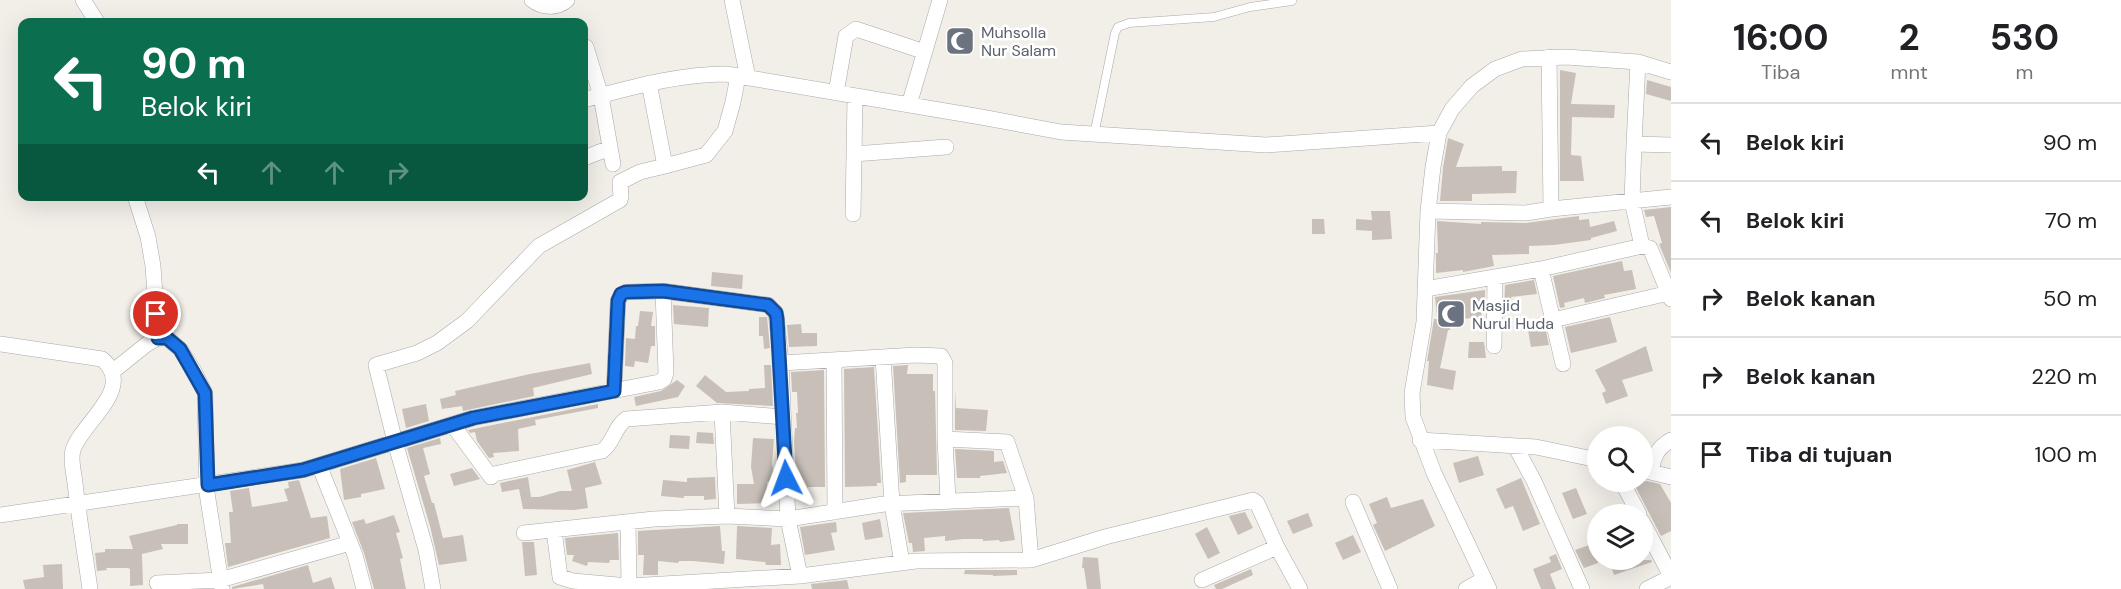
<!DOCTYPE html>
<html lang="id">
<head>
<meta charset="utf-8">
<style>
	body { margin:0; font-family:"DM Sans",sans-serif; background:#f6f6f6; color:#202124; height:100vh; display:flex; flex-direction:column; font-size:22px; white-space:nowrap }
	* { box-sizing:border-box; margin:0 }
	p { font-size:20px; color:#757577 }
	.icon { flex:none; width:33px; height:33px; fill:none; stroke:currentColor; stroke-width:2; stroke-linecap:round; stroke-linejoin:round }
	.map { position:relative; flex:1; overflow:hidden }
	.details { display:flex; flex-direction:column; background:#fff; width:450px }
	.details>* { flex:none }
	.top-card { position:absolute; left:18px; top:18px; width:570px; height:183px; border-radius:12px; box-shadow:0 6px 24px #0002; background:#0b6e4f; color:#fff; overflow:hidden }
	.fabs { position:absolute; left:1587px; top:426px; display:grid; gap:12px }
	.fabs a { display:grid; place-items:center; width:66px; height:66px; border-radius:50%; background:#fff; box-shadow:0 6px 24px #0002; font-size:30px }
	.pin { position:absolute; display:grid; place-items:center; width:51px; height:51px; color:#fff; margin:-26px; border:3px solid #fff; border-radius:50%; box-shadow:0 2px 6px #0007 }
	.me { position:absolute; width:66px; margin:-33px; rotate:357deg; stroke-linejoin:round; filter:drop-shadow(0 0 4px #0008) }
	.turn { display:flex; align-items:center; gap:21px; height:126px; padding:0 24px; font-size:27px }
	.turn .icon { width:78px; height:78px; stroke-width:2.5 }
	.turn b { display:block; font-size:42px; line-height:51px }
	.lanes { display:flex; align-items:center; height:57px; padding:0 24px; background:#0003; justify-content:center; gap:30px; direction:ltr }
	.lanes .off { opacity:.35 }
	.eta { display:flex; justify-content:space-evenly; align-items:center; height:102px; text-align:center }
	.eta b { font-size:36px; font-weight:700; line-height:42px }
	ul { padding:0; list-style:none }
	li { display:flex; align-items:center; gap:18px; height:78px; padding:0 24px; border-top:2px solid #e0e0e0 }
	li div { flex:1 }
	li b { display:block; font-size:22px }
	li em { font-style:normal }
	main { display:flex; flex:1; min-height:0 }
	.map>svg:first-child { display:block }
	.building { fill:#c7bfb8 }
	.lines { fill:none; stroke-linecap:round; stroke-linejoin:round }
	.lane-casing { stroke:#a9a9a9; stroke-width:9 }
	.street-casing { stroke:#a9a9a9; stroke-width:16 }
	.lane { stroke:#fff; stroke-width:8 }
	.street { stroke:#fff; stroke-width:15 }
	.route-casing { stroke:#114b97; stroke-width:15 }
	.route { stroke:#1a73e8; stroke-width:10 }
	.labels { text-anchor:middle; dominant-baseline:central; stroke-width:5; stroke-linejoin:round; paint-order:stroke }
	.worship-label { font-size:16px; fill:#5b616d; stroke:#fff; text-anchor:start }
</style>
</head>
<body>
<main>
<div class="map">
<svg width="1671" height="589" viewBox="0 0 1671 589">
	<rect width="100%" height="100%" fill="#f2efe9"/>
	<path class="building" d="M1560 70 1576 73 1571 104 1615 105 1614 118 1572 117 1571 155 1581 156 1584 181H1560Z
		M1647 80 1671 87V101L1646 94Z
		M1448 138 1464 144 1456 167 1502 166V171H1517L1516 193 1472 194V201H1440L1443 168Z
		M1671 207V273L1659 244 1662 243 1654 216 1646 217 1644 210Z
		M1371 211H1390L1392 239 1372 240V231L1356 230V219L1372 220Z
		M1579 216V220L1589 219 1590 227 1614 221 1617 231 1591 238V240L1554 245 1529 246V254L1492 255 1494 266 1463 272V270L1436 273V253H1438L1437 221 1481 224V222L1526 223Z
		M1312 219H1324L1325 234H1312Z
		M1622 261 1624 271 1632 270 1636 289 1604 295 1605 298 1585 303 1584 298 1564 303 1565 307 1560 308 1553 276Z
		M712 272 743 275 742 289 711 286Z
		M1534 280 1537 294 1511 297 1512 313H1504L1505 285Z
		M1485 290V302H1480L1482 317 1451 320 1450 330H1448L1440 368 1456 371 1453 390 1427 385 1429 361H1427L1434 319H1437L1435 297Z
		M673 305 709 308 708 327 674 324Z
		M640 311 653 312 651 326H655V346H651L648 363 635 361 634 367 625 366 626 338 635 339 636 326H638Z
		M759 317H767L770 348 764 349 763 336H759Z
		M1610 317 1617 342 1571 353 1565 327Z
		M801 324 802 333H817V346L789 347 787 325Z
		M1545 327 1549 345 1531 347 1528 330Z
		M1469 342H1484L1486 358H1468Z
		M1646 346 1653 371 1622 380 1628 396 1606 404 1602 393 1606 391 1595 370Z
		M590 363 592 374 533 388 534 396 463 411 462 406 442 409 440 399 456 395 455 391 530 374Z
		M764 365H771L773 406 717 403 696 386 705 375 726 392 749 391V389L765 388Z
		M908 365 907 374H933V391H935L937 475H906V482L900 483 893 366Z
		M874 367 881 483H877V486L845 487 844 369Z
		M824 370 825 487H808V493H797L794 441 795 428H797L796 413H798L797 392H792L791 372Z
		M677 380 685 386 678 397 636 406 634 397 661 391Z
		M955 390 956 408 988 410 986 431 955 430Z
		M426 404 429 421 406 428 402 409Z
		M598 404V408L535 420 536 425 518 429 519 451 493 453 494 457 489 458 477 441 475 432 470 433 468 430Z
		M697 432 713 433 714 444 696 443Z
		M670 435 690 436 689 449 669 448Z
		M440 438 441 444 423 448 430 474 424 476 432 503H434L443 538 463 535 467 561 439 565 430 526 407 448Z
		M753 438 774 439 772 464 775 480 767 482 768 503 737 504V484H754L751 467Z
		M955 449 994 451V462L1003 461 1007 473 980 476V478H957Z
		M1478 456 1484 475 1459 483 1453 463Z
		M376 458 385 489 361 494V497L344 500 340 469Z
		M595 462 602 484 585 488 588 508 574 510 523 509 519 489 502 492 500 483 528 477 531 497H539L560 491H572L567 470Z
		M472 468 480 479 454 486 450 474Z
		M715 477 716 499 704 500V496H684V498L661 496 663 480 687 482V478Z
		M1521 478 1540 524 1523 531 1513 506 1505 509 1496 489Z
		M299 480 311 518 327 516 330 538 228 567 225 543H231L229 512H233L230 491 249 488 252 507 288 501 284 489 289 488 288 482Z
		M1647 481 1660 484 1671 503V531L1661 536 1633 482Z
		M1576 488 1587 514 1573 519 1562 493Z
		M1387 497 1391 508 1423 499 1435 526 1385 551 1373 525 1377 523 1369 504Z
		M1009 508 1015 540 1000 542 999 540 983 541V539H963L945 541V536L924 538 925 551 913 552 912 543H909L903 513Z
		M1245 512 1253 528 1238 535 1229 516Z
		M1308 513 1313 526 1293 534 1287 521Z
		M394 515 400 532 396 533 403 558 400 559 406 589H374L364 553 352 522 364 519 366 524Z
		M880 519 883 537 865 540 862 523Z
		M836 522 837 532 831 533 835 550 805 555 800 527Z
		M177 524H188V544H161L163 549 142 554 143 585 130 586V569L128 568H106L107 570 97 571 95 553 105 552V549H133L129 536 177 525Z
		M720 526 722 551H725L724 564 693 561H679L678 563 658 561V575H643L644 555H638V531Z
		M737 526 772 528 771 545 780 544 781 565H766L765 562 736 559Z
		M1207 527 1220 553 1208 559 1195 534Z
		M618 533 619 560H610L609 563 588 562 587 566 572 561 574 555H567L565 538Z
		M1353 535 1361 552 1343 560 1335 543Z
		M522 542H534L537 575 525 576Z
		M1595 543 1598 549V563L1584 568 1575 550Z
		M1556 554 1562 569 1550 574 1556 589H1541L1533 569 1551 562 1549 557Z
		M1083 557 1098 558 1101 589H1087L1084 568H1082Z
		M1609 560H1651L1652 562 1614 575Z
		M62 564 63 589H25L23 580 44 577 43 565Z
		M308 565 313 583 331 577 335 589H264L263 584 232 589V587Z
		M1251 569 1253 575 1222 589H1216L1214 585Z
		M965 570H1017V575L993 576V575L964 574Z
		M847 580 849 589H812L811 584Z"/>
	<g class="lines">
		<g class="lane-casing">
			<path id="lane" d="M1094 135 1115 33 1118 27 1129 23 1214 17 1250 7 1292 1"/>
		</g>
		<g class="street-casing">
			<path id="street" d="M83 0 97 22
				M532 0C542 8 557 9 567 0
				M732 0 748 78
				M586 47 601 96 613 164
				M1638 62 1634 144 1671 145
				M836 93 846 36 856 29 925 52
				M584 100C630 88 677 74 726 74L981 117 1061 132 1266 145 1439 133
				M909 105 940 0
				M1634 144 1632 201 1642 246
				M854 154 946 147
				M584 158 610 148
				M665 166 706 155 725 131 733 102 738 76
				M135 196 148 237 153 266 158 338
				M1551 209 1671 197
				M1428 211 1526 213 1551 209 1549 57
				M853 214 855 97
				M1541 269 1563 364
				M1425 289 1541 269 1642 246 1650 248 1671 299
				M1553 320 1669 293
				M0 344 102 359C137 388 81 423 73 450 70 460 74 473 75 483 79 518 85 554 90 589
				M1494 346 1495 277
				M883 357 892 504 902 563
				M834 360 835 512
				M781 363 916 355 941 356 945 363V439L1007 442 1026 498
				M112 372 147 344 158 338H167L180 349 194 371 205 393 207 493 222 589
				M614 391 618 301 621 295 626 292 663 291
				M722 412 783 417
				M452 424 491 477
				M945 439 948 501
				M1420 440 1536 447 1598 460
				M1515 446 1534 481 1582 589
				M319 465 355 555 364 589
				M1642 470 1671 477
				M1651 471C1654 456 1657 448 1671 440
				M494 474 602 451C614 443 614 427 626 419L722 412 727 516
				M1622 482 1639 514
				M1353 502 1390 589
				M0 515 303 470 473 418 659 382 664 379 666 373 663 291 768 305 776 313 781 363 788 519 800 576
				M1642 521 1671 576
				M628 522 629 586
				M524 533 654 519 727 516 788 519 884 504 1026 498 1031 560 916 561 800 576 629 586 573 581 560 577 554 530
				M1031 560 1105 537 1253 500 1257 503 1277 547 1300 589
				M1202 580 1277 547
				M157 583 220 580 350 543
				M433 589 426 550 395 442 376 365 417 353 437 343 467 321 539 246 620 200 621 196 620 182 640 172 665 166 649 83
				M1466 589 1484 579
				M1489 589 1434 473 1413 417 1412 393 1424 322 1428 211 1433 167 1439 133 1452 109 1472 86 1495 69 1522 59 1566 57 1638 62 1671 72
				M1647 589 1671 577"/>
		</g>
		<use href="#lane" class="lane"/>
		<use href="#street" class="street"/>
	</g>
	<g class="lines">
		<g class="route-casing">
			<path id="route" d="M156 314 158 338H167L180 349 205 393 208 485 303 470 473 418 614 391 618 301 621 294 626 292 663 291 768 305 776 313 777 319 786 478"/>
		</g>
		<use href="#route" class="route"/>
	</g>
	<defs>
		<g id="mosque-square" transform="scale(1.5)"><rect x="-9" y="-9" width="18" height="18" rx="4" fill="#6b7280" stroke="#fff"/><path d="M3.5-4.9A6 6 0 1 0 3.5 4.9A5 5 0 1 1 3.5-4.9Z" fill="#fff"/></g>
	</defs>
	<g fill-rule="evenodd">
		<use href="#mosque-square" x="960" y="41"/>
		<use href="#mosque-square" x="1451" y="314"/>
	</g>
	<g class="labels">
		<g class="worship-label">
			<text x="981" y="32">Muhsolla<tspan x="981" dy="18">Nur Salam</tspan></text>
			<text x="1472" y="305">Masjid<tspan x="1472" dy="18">Nurul Huda</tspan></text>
		</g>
	</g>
</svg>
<div class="fabs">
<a><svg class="icon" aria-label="search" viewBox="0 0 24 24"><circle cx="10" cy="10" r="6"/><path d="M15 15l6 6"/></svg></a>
<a><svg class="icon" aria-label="layers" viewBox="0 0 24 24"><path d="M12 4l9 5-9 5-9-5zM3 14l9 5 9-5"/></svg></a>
</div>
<div class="pin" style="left:156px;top:314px;background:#d93025"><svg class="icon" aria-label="arrive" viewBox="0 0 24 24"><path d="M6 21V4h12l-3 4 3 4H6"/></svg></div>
<svg class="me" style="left:786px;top:478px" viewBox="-20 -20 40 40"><path d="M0-17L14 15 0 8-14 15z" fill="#1a73e8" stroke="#fff" stroke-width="4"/></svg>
<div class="top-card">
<div class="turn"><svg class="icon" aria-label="left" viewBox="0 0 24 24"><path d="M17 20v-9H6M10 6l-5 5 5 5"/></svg><div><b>90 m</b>Belok kiri</div></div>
<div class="lanes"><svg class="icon" aria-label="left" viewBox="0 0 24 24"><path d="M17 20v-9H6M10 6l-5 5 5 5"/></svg><svg class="icon off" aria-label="ahead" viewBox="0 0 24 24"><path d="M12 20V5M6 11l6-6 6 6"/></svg><svg class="icon off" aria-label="ahead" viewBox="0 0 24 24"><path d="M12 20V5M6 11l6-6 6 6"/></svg><svg class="icon off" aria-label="right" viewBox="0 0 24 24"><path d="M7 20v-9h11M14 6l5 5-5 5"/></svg></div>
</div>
</div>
<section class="details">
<div class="eta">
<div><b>16:00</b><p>Tiba</p></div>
<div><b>2</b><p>mnt</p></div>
<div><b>530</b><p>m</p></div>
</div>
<ul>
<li><svg class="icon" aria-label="left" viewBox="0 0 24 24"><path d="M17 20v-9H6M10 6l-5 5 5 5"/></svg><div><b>Belok kiri</b></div><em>90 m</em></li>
<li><svg class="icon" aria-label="left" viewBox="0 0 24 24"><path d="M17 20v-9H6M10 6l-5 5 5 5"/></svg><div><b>Belok kiri</b></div><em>70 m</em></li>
<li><svg class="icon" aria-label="right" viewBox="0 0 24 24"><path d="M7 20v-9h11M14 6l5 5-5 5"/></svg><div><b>Belok kanan</b></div><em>50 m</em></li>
<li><svg class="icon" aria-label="right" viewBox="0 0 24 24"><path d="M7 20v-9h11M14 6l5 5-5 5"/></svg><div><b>Belok kanan</b></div><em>220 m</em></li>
<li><svg class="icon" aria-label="arrive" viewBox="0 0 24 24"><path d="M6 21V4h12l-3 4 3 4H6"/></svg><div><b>Tiba di tujuan</b></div><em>100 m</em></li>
</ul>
</section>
</main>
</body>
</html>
